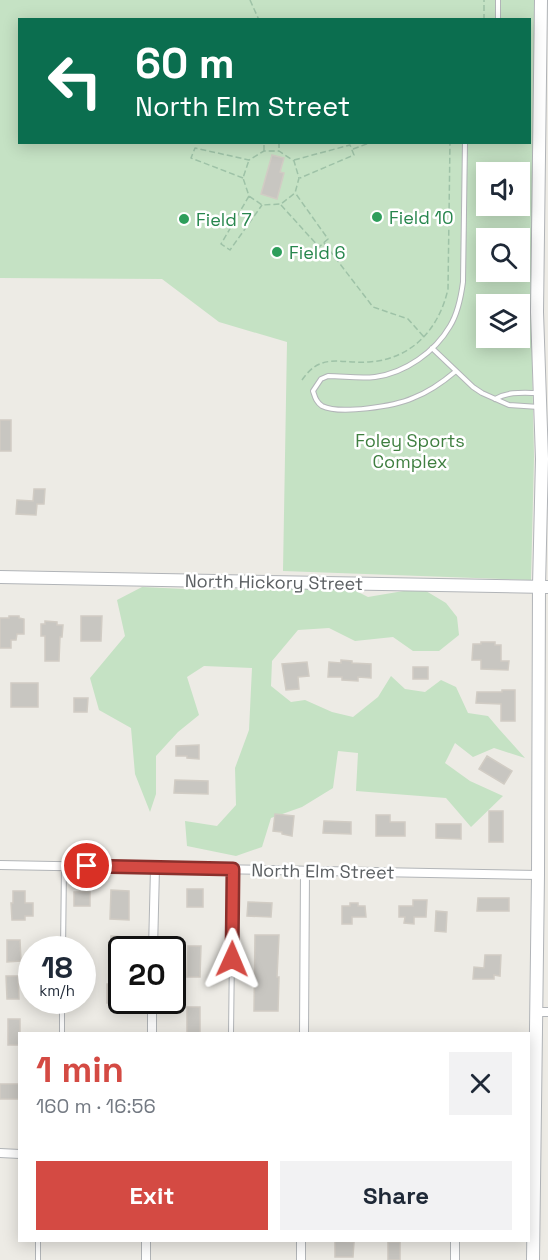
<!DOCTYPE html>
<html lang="en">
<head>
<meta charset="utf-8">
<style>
	body { margin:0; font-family:"Space Grotesk",sans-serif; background:#f2f2f3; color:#1f2937; height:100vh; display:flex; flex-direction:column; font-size:22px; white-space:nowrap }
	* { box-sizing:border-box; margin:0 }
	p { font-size:20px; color:#747a83 }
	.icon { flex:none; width:33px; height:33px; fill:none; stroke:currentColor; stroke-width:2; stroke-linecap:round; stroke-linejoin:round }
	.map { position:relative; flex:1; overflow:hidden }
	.drawer { position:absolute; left:18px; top:1032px; width:512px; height:210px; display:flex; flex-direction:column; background:#fff; border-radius:0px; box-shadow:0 3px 15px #0003 }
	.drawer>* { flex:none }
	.hud { position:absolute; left:18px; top:18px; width:513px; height:126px; border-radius:0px; box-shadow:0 3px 15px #0003; background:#0b6e4f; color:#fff; overflow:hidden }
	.tools { position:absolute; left:476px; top:162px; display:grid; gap:12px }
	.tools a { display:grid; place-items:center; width:54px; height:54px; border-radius:0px; background:#fff; box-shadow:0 3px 15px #0003; font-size:30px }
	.speed { position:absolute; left:18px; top:936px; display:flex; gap:12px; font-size:30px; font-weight:700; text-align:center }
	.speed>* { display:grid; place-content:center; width:78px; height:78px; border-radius:50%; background:#fff; box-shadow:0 3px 15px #0003; line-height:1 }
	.speed small { font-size:15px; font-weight:400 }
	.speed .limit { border:3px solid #111; border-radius:9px; background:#fff; color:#111 }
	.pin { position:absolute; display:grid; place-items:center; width:51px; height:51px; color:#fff; margin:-26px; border:3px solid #fff; border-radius:50%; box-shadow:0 2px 6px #0007 }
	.me { position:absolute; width:66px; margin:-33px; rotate:1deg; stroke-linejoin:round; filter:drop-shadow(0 0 4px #0008) }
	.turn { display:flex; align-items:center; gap:21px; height:126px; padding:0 18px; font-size:27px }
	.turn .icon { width:78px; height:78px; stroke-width:2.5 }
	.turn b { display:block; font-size:42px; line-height:51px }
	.round { display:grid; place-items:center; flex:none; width:63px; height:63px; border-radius:0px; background:#f2f2f3 }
	.head { display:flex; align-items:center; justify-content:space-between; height:102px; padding:0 18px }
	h1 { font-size:36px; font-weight:800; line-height:45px; color:#d44a43 }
	.cta { display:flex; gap:12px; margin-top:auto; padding:12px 18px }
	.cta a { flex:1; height:69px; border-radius:0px; background:#d44a43; color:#fff; font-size:24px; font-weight:800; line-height:69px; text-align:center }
	.cta a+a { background:#f2f2f3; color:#1f2937 }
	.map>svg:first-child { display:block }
	.green { fill:#c5e2c4; fill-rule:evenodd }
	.building { fill:#c8c6c1; stroke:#d1ccc4; stroke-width:1.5 }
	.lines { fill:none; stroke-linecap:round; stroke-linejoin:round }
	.lane-casing { stroke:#b2b5b8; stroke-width:6 }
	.street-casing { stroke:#b2b5b8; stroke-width:10 }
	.secondary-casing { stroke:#b1b4b8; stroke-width:14 }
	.path { stroke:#9ec2a7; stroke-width:1.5; stroke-dasharray:6 3; stroke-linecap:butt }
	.lane { stroke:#fff; stroke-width:4 }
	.street { stroke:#fff; stroke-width:8 }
	.secondary { stroke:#fff; stroke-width:12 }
	.route-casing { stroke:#8a302c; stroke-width:15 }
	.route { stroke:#d44a43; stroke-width:10 }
	.leisure-dot { fill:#2e9e5b; stroke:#fff; stroke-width:2 }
	.labels { text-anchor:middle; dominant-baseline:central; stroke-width:5; stroke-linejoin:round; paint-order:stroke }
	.leisure-label { font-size:18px; fill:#27864d; stroke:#fff; text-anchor:start }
	.park-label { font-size:18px; fill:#3f7f40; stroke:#fff }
	.street-label { font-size:18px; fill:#5c6063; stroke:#fff }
</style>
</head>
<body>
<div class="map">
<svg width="548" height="1260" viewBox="0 0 548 1260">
	<rect width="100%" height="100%" fill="#edebe5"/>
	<path class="green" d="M0 0H535L531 311 534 457 531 580 283 571 287 342 219 322 162 279 0 278ZM20 20H530V142H20ZM486 172H519V206H486ZM486 238H519V272H486ZM486 304H519V338H486Z
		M298 578 348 587 368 597 421 588 446 603 457 617 459 635 439 651H413L393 637 355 641 329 628 298 630 272 661 271 686 291 702 305 700 332 712 353 717 378 697 391 676 405 689 425 692 441 680 456 687 468 713 488 716 499 729 525 758 494 748 473 757 455 743 445 763 470 781 503 796 471 827 446 798 356 791 358 753 338 751 333 788 302 807 271 818 262 847 236 856 187 846 185 821 217 826 236 805 235 768 249 730 252 668 204 666 187 677 199 715 178 732 156 756V794L150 812 135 774 131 728 99 710 90 678 125 636 117 600 142 587 207 590 249 589Z"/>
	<path class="building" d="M272 155 284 158 280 172 284 173 277 199 261 194Z
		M0 420H11V451H0Z
		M34 489H45L44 504H37L36 515 16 514 17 500 33 501Z
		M9 616H19V618L24 619V634H17L16 640H11V648H0V618H9Z
		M81 616H102L101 641H81Z
		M45 621 57 622V625H63L62 637H60L59 661H45V636H41V624H45Z
		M481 642H495V645H501V661H509L508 670 481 669V660H472L473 644H481Z
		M341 660 352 661V663L371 664V678L358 677V681L342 680V677H328L329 662 341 663Z
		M307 662 309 676 298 677 299 689 286 690 282 664Z
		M413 667H428V679H413Z
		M11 683H38V707H11Z
		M502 690H515V721H501V704L476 703 477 692H502Z
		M74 698H88L87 712H74Z
		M199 745V759L187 758V756H176V746Z
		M487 756 512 771 504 784 479 769Z
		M175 780 208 781V794L174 793Z
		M489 811H503V842H489Z
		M275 814 294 816 292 836 282 834V832L273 831Z
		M376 815H390V822H405V836H376Z
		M324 821 351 822V834L323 833Z
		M436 824H461V839L436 838Z
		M187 889H203V907H187Z
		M111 890 129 891V920L110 919Z
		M13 891H25V903H33V916H25V920H12L11 903H13Z
		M74 892H90V906H74Z
		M478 898H509V911H477Z
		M413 900H427L426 917H414V924L404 923 405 917H399V906H413Z
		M248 902 272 903 271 917 247 916Z
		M350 903H358V906H365L366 917H352V924H342V906H350Z
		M436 911 447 912 446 932 435 931Z
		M255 935H279L277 977H279L278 1011H254Z
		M111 936 124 937 123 950H122V962L110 961Z
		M7 940H20L21 961 7 962Z
		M188 946H201L200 977H187Z
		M485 955H501L500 976 494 975V979H473L474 967 484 968Z
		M6 976H18L19 999H7Z
		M107 984H121L122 1003H107Z
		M187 1007H200V1034H187Z
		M8 1019H20V1045H8Z
		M0 1084H20V1099H0Z
		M335 1241 354 1242 353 1257H335Z
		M388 1242H400V1260H388Z"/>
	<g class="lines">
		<g class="lane-casing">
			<path id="lane" d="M498 20V0
				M432 348 473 387 482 393 509 405 539 407
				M456 371C443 382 429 392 413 398 395 406 340 415 322 406 316 402 315 397 313 391L321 379 328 376C343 376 359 379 375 377 405 373 435 352 450 326 458 313 461 297 463 282L465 142
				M495 399C509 391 524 393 539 393
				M63 950 64 867
				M62 1034V1000
				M231 1034 233 870
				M38 1260V1240"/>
		</g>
		<g class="street-casing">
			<path id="street" d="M0 865 538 875
				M153 950 155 868
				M536 1012H548
				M152 1034V1000
				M304 1034 305 871
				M0 1153 20 1154
				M146 1260V1240
				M301 1260V1240
				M455 1260V1240"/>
		</g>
		<g class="secondary-casing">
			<path id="secondary" d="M0 577 548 587
				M533 1260 538 875 539 586 542 459 537 312 541 0"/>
		</g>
		<path class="path" d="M250 0 259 20
			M484 20V0
			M279 142V150
			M353 149 372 142
			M264 151V142
			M294 160 350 145 354 155 300 178
			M243 178 191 158 195 148 249 160 264 151H279L294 161 299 178 295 193 281 204 262 205 249 196 243 178 249 160
			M249 196 221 244 230 250 262 205
			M281 205 319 247 328 239 296 194
			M324 243 373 307 408 319 424 337
			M302 380C321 352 340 364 369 362 412 359 439 329 448 289L450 142"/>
		<use href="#lane" class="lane"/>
		<use href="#street" class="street"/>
		<use href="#secondary" class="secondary"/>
	</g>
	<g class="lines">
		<g class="route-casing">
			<path id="route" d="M87 866 233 869 232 959"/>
		</g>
		<use href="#route" class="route"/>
	</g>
	<g class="leisure-dot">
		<circle cx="377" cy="217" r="6"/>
		<circle cx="184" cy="219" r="6"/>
		<circle cx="277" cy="252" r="6"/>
	</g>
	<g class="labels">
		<g class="leisure-label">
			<text x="389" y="217">Field 10</text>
			<text x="196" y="219">Field 7</text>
			<text x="289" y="252">Field 6</text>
		</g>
		<g class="park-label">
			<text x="410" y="440">Foley Sports<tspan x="410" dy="21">Complex</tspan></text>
		</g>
		<g class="street-label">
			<text transform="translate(274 582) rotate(1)">North Hickory Street</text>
			<text transform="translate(323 871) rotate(1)">North Elm Street</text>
		</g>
	</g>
</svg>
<div class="tools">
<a><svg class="icon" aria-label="sound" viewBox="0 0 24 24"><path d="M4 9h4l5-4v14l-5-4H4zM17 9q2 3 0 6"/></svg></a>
<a><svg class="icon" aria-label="search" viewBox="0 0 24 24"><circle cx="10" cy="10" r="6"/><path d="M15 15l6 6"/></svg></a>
<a><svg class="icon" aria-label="layers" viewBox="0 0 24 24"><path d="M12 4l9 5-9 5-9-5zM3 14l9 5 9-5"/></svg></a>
</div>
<div class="speed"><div>18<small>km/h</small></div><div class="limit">20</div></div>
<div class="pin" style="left:87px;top:866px;background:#d93025"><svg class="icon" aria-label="arrive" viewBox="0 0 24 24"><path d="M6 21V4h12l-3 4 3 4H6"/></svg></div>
<svg class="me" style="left:232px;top:959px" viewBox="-20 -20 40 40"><path d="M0-17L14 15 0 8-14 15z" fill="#d44a43" stroke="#fff" stroke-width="4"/></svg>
<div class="hud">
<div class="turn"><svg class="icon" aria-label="left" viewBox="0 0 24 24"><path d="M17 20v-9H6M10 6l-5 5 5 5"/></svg><div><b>60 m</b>North Elm Street</div></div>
</div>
<section class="drawer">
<div class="head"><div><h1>1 min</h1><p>160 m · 16:56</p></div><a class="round"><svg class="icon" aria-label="close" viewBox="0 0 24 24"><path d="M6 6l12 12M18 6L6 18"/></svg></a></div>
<div class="cta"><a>Exit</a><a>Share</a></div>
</section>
</div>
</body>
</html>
